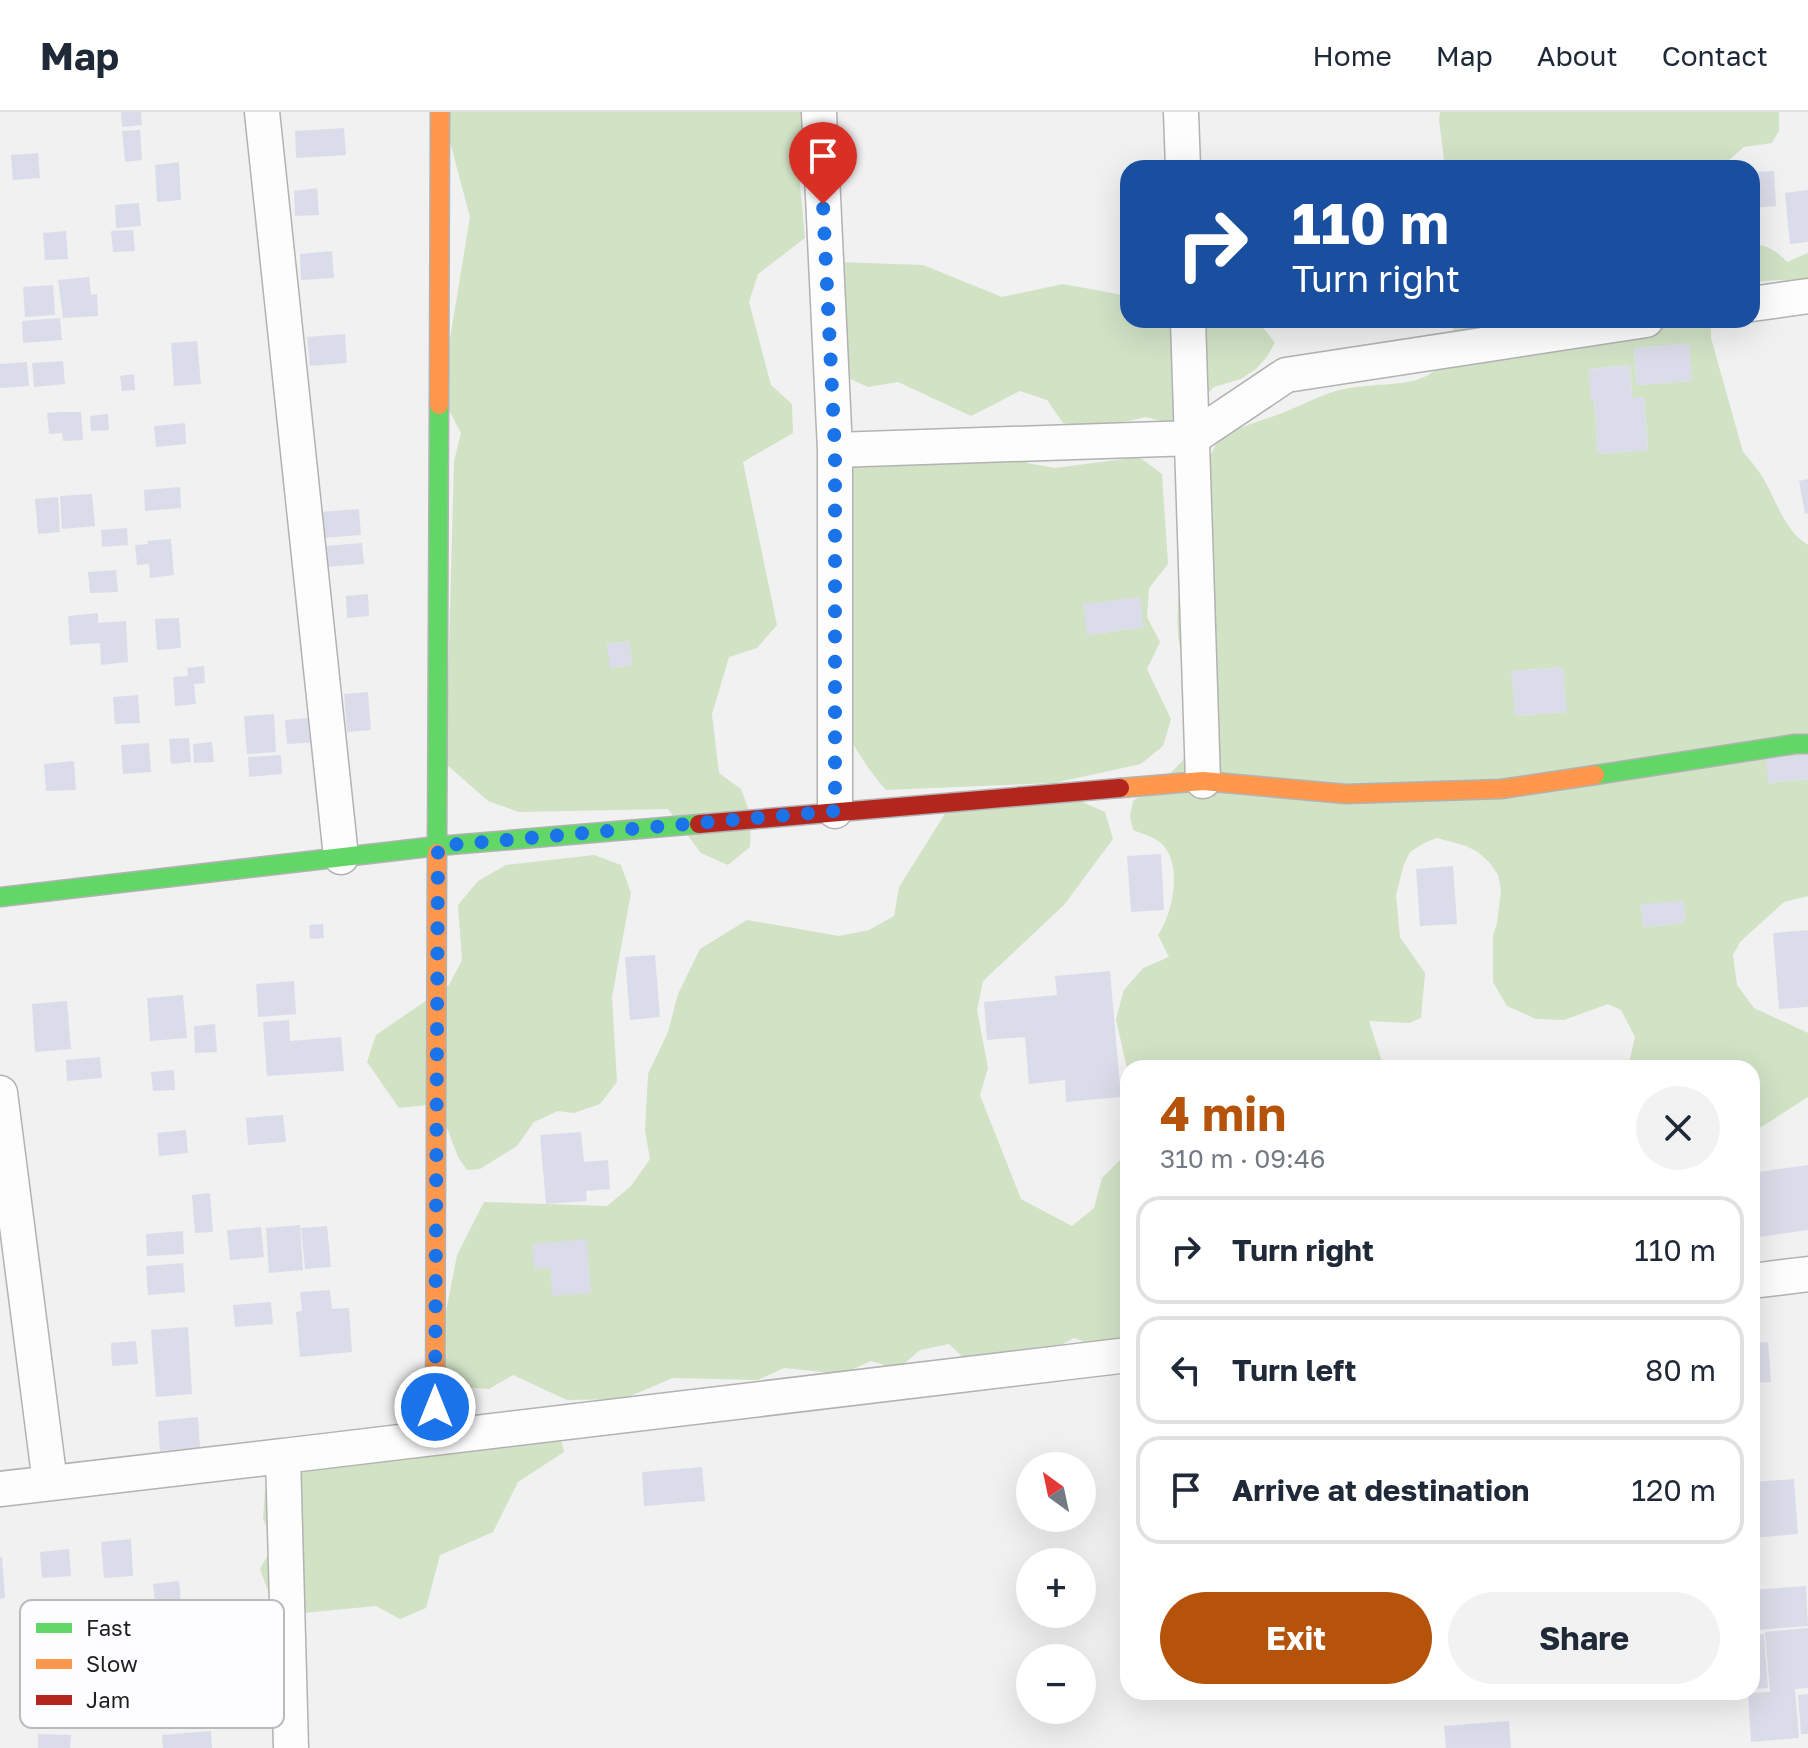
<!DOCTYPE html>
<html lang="en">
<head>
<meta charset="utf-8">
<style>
	body { margin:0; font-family:"Golos Text",sans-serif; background:#f2f2f3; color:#1f2937; height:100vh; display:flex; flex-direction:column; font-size:30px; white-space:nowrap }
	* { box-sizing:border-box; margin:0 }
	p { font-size:26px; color:#747a83 }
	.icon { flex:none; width:44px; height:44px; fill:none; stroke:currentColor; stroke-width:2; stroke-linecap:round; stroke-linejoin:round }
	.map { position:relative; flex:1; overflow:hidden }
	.drawer { position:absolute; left:1120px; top:948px; width:640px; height:640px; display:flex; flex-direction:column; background:#fff; border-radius:24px; box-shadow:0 8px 32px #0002 }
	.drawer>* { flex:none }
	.hud { position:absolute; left:1120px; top:48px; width:640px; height:168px; border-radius:24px; box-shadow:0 8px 32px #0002; background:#1a4fa0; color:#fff; overflow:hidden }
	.needle { width:52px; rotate:327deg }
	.fabs { position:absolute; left:1016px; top:1340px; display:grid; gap:16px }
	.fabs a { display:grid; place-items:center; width:80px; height:80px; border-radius:50%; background:#fff; box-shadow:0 8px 32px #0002; font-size:40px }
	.pin { position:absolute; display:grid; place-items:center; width:68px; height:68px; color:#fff; margin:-82px -34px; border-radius:50% 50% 50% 0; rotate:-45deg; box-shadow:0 0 8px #0007 }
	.pin .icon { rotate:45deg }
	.me { position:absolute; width:88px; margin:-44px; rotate:0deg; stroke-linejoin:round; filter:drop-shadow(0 0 6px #0008) }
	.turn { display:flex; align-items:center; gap:28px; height:168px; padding:0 40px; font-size:36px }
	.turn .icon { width:104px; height:104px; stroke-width:2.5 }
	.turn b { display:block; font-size:56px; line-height:68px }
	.round { display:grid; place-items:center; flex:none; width:84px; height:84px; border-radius:42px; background:#f2f2f3 }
	.overview { display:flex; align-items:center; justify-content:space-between; height:136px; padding:0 40px }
	h1 { font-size:48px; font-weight:700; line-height:60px; color:#b45309 }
	.button { display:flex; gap:16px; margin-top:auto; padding:16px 40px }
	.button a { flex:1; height:92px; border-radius:48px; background:#b45309; color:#fff; font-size:32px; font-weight:700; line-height:92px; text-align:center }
	.button a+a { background:#f2f2f3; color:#1f2937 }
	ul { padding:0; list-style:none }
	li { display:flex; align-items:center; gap:24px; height:108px; margin:0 16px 12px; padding:0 24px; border:4px solid #e0e1e3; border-radius:24px }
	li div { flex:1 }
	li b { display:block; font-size:30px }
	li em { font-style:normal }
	header { display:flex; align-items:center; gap:48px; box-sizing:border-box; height:112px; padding:0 40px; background:#fff; border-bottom:2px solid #e0e1e3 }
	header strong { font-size:38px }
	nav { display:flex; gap:44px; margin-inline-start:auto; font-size:28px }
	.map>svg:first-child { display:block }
	.green { fill:#d1e2c5; fill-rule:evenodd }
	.building { fill:#dbdce9 }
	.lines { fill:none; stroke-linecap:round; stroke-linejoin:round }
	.street-casing { stroke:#b2b2b3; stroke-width:37 }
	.fast-casing { stroke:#b2b2b3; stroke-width:21 }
	.slow-casing { stroke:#b2b2b3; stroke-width:21 }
	.jam-casing { stroke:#b2b2b3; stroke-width:21 }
	.street { stroke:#fdfdfd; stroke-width:34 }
	.fast { stroke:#63d668; stroke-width:18 }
	.slow { stroke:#ff974d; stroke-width:18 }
	.jam { stroke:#b3261e; stroke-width:18 }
	.route { stroke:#1a73e8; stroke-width:14; stroke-dasharray:0 25.2 }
	.key { fill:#fdfdff; stroke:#bababc; stroke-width:2 }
	.key-label { font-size:22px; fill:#1f1f20 }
</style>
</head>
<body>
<header>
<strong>Map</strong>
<nav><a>Home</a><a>Map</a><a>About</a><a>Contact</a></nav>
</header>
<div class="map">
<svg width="1808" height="1636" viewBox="0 0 1808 1636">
	<rect width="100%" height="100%" fill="#f1f1f2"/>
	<path class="green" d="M442 0H806L799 62 805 126 758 162 749 190 771 273 792 292 793 321 743 350 777 513 757 536 729 545 712 602 719 661 741 677 751 704 750 735 728 753 701 741 668 697 519 700 488 689 446 652 454 349 461 321 448 296 447 245 470 105ZM629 529 632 553 611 556 607 532Z
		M1440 0H1779V19L1772 31 1744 35 1720 56H1445L1439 7Z
		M1752 132C1767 133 1777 139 1787 150L1808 141V171L1779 168 1752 170Z
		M836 150 923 153 1002 185 1063 172 1128 184V208H1254L1266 219 1275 231 1266 246 1256 257 1241 267 1214 275 1175 313 1146 305 1092 317 1063 311 1047 288 1020 279 971 304 898 270 868 275 842 263Z
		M1454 208H1711V226L1743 340C1753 351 1763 364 1769 377 1779 397 1788 421 1808 433V643L1768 671 1808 667V784L1784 790 1740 830 1733 843 1737 873 1754 896 1808 921V985L1752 1021V956H1628L1635 925 1621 898 1608 892 1564 908 1536 907 1507 894 1493 870V824L1497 811 1501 779 1498 763 1490 751 1478 740 1466 734 1437 726 1424 731 1410 740 1404 752 1396 783 1400 825 1425 861 1421 906 1409 911 1369 909 1384 956H1128V961L1116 907 1124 878 1143 856 1169 845 1158 823C1173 801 1183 753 1162 732 1155 725 1143 722 1133 718L1130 704 1133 689C1150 676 1184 655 1190 636 1194 626 1198 604 1198 594 1198 576 1181 549 1179 530 1173 485 1186 441 1196 398 1200 377 1204 353 1215 334 1226 318 1257 310 1274 304 1295 297 1315 285 1336 279 1391 264 1449 290 1454 208ZM1689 232 1691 269 1637 273 1634 236ZM1630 253 1632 286 1644 285 1648 338 1598 342 1594 289 1591 288 1589 257ZM1563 555 1566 600 1515 604 1512 559ZM1683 789 1685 811 1643 815 1641 793Z
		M1010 322 1027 351 1055 356 1139 345 1162 362 1168 452 1149 476 1147 505 1160 530 1147 557 1171 607 1163 634 1141 652 1054 671 886 678C866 655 851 631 838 603L837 366 861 349ZM1139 485 1143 515 1088 523 1083 493Z
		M1078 688 1105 700 1113 727 1064 793 983 869 977 898 988 956 980 983 1021 1087 1072 1114 1094 1096 1102 1066 1123 1045 1128 1014V1246L1074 1226 1027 1252H970L949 1232 920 1238 898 1257 871 1249 842 1262 784 1256 758 1268 673 1266 623 1287 567 1288 513 1263 489 1277 459 1275 435 1257 457 1143 484 1090 607 1094 631 1074 650 1047 645 1019 648 962 668 920 678 882 700 837 747 808 839 824 869 818 894 804 899 775 946 700Z
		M594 743 621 753 631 781 612 885 617 970 600 992 574 1001 558 999 534 1010 517 1034 480 1057 467 1058 458 1045 436 987 427 993 399 996 367 950 376 923 449 873 462 848 458 793 478 769 506 753Z
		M557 1312 564 1340 518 1370 493 1420 440 1443 426 1496 400 1507 376 1494 292 1502 270 1484 260 1457 274 1432 263 1407 265 1378 307 1348Z"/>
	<path class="building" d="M121 0H141L142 13 122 15Z
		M344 16 346 43 296 46 295 19Z
		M140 18 142 48 125 50 122 19Z
		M38 41 40 66 13 68 11 43Z
		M179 50 181 88 157 90 155 53Z
		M1774 59 1776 94 1752 96V60Z
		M317 76 319 103 295 104 294 79Z
		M1808 78V130L1790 132 1785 81Z
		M139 91 141 114 116 116 115 93Z
		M133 118 135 139 113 140 111 119Z
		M66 119 68 147 45 148 43 121Z
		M332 139 334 166 301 168 300 142Z
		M89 165 91 183 97 182 98 204 63 206 58 168Z
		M53 173 55 203 25 205 23 175Z
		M60 206 62 228 23 231 22 209Z
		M345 222 347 251 310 254 307 225Z
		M197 229 201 272 174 274 171 231Z
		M1689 231 1692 269 1637 273 1634 236Z
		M63 249 65 272 34 275 32 251Z
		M27 250 29 274 0 276V252Z
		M1630 253 1632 286 1644 285 1648 338 1598 342 1594 289H1591L1589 257Z
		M134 262 135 278 122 279 120 264Z
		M61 300H81L83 328 63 329 62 321 49 322 47 301Z
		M108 302 109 318 91 319 90 304Z
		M185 311 186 332 156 335 154 314Z
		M1808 367V401L1805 402 1799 369Z
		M180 375 181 396 145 399 144 378Z
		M92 382 95 414 62 417 60 384Z
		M58 385 60 420 38 422 35 387Z
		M359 397 361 423 322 426 320 400Z
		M127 416 128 433 102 435 101 418Z
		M171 427 174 463 150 466 149 452 137 453 135 433 148 432 147 429Z
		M362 431 364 452 326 455 324 434Z
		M116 458 118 480 90 481 88 460Z
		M368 482 369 504 347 506 346 484Z
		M1140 485 1144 515 1087 523 1083 492Z
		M98 501V511L126 509 128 550 101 553 100 531 70 533 68 504Z
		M179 506 181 536 157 538 155 507Z
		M629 529 632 553 610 556 607 532Z
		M204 554 205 571 194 572 196 592 175 594 173 565 188 564 187 556Z
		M1563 555 1567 600 1515 604 1511 559Z
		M368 580 371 618 347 620 344 582Z
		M138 583 140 611 115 612 113 585Z
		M274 602 276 640 247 642 244 604Z
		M319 605 321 630 287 632 285 608Z
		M189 626 191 650 171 652 169 627Z
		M212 630 214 650 194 651 193 632Z
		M149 631 151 660 123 662 121 633Z
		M281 643 282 662 249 665 248 645Z
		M1808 643V667L1768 671 1766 646Z
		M74 649 76 678 46 679 44 652Z
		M1161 742 1164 798 1131 800 1127 744Z
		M1453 754 1457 812 1420 814 1416 757Z
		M1684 789 1685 811 1643 815 1641 792Z
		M323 812 324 826 310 827 309 813Z
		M1808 818V895L1779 897 1773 821Z
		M655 843 660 905 630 908 625 845Z
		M1110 859 1121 985 1066 990 1065 968 1029 972 1025 925 987 928 984 890 1057 883 1055 864Z
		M294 869 296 902 258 905 256 872Z
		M183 883 187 926 150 929 147 886Z
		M67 889 71 937 35 940 32 892Z
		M289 908 290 929 341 925 344 959 267 964 263 910Z
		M215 912 217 940 195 941 194 914Z
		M100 945 102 966 67 969 66 948Z
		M174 958 175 978 153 979 151 960Z
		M283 1003 286 1030 248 1033 246 1006Z
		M186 1018 188 1041 159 1044 157 1021Z
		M581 1020 584 1050 608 1048 610 1077 586 1079 587 1089 546 1092 540 1023Z
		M1808 1053V1118L1759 1125 1752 1061Z
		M210 1081 213 1120 195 1121 192 1083Z
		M300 1113 303 1158 269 1161 266 1116Z
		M327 1114 331 1155 305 1157 301 1116Z
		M261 1115 264 1145 230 1148 227 1118Z
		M183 1119 184 1142 147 1144 146 1122Z
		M587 1127 591 1181 552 1184 550 1156 534 1157 532 1132Z
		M183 1151 185 1180 148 1183 146 1154Z
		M330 1178 332 1197 349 1196 352 1240 300 1245 296 1200 302 1199 300 1180Z
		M271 1190 273 1212 235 1215 233 1193Z
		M188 1215 192 1282 156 1285 151 1218Z
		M136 1229 138 1252 112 1254 111 1231Z
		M1768 1230 1771 1270 1752 1271V1231Z
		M198 1305 200 1336 160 1339 158 1309Z
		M702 1355 705 1389 644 1394 642 1360Z
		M1794 1367 1798 1422 1752 1426V1370Z
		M131 1427 133 1464 104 1466 101 1430Z
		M69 1437 71 1464 42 1466 40 1440Z
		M0 1445H2L5 1486 0 1487Z
		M179 1469 181 1490 155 1492 153 1472Z
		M1806 1474 1808 1514 1755 1518 1752 1478Z
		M1808 1516V1576L1795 1577 1799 1626 1751 1630 1748 1581 1770 1580 1765 1520Z
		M1764 1522 1768 1576 1752 1577V1523Z
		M1808 1582V1622H1801L1798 1583Z
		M1509 1609 1511 1636H1446L1444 1614Z
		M211 1619 212 1636H163L162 1623Z
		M38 1622 71 1623 70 1636H38Z"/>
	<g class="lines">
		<g class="street-casing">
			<path id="street" d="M262 0 341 745
				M819 0 835 338V699
				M1181 0 1183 56
				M1752 192 1808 184
				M1188 208 1203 669
				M835 338 1192 326 1286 263 1646 208
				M0 981 50 1371
				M1752 1169 1808 1162
				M0 1377 283 1344
				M291 1636 283 1344 1128 1243"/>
		</g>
		<g class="fast-casing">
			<path id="fast" d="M1595 663 1795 632H1808
				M437 741 439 293
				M0 785 438 734 699 712"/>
		</g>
		<g class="slow-casing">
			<path id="slow" d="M439 293 440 0
				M1120 676 1203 669 1346 682 1501 677 1595 663
				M435 1326 437 741"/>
		</g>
		<g class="jam-casing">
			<path id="jam" d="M699 712 1120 676"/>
		</g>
		<use href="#street" class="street"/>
		<use href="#fast" class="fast"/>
		<use href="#slow" class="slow"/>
		<use href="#jam" class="jam"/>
	</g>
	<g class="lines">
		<path class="route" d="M435 1295 438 734 835 699V338L823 92"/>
	</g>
	<rect x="20" y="1488" width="264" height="128" rx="12" class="key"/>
	<rect x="36" y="1511" width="36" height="10" fill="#63d668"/>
	<rect x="36" y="1547" width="36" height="10" fill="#ff974d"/>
	<rect x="36" y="1583" width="36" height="10" fill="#b3261e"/>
	<g class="key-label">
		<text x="86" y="1524">Fast</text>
		<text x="86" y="1560">Slow</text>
		<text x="86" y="1596">Jam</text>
	</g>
</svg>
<div class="fabs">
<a><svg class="needle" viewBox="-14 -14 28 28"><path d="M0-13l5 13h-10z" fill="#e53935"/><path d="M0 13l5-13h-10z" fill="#747a83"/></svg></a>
<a>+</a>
<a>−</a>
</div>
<div class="pin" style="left:823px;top:92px;background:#d93025"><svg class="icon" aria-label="arrive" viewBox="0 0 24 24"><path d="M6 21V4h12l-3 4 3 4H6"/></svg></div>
<svg class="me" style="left:435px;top:1295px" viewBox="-20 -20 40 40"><circle r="17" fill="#1a73e8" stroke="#fff" stroke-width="3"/><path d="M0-11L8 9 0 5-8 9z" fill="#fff"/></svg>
<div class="hud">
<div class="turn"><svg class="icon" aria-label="right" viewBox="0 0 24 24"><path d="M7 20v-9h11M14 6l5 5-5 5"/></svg><div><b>110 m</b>Turn right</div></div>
</div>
<section class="drawer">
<div class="overview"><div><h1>4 min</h1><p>310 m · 09:46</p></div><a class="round"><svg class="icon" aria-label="close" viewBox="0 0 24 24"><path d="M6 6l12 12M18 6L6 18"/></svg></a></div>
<ul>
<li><svg class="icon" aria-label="right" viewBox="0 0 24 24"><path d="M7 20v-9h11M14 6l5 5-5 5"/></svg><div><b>Turn right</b></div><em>110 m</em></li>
<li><svg class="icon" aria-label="left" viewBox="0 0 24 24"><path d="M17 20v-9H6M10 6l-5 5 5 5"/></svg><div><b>Turn left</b></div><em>80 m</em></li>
<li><svg class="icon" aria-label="arrive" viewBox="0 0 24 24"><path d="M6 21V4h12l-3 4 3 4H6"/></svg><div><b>Arrive at destination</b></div><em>120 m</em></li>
</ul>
<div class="button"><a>Exit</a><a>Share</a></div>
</section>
</div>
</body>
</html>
